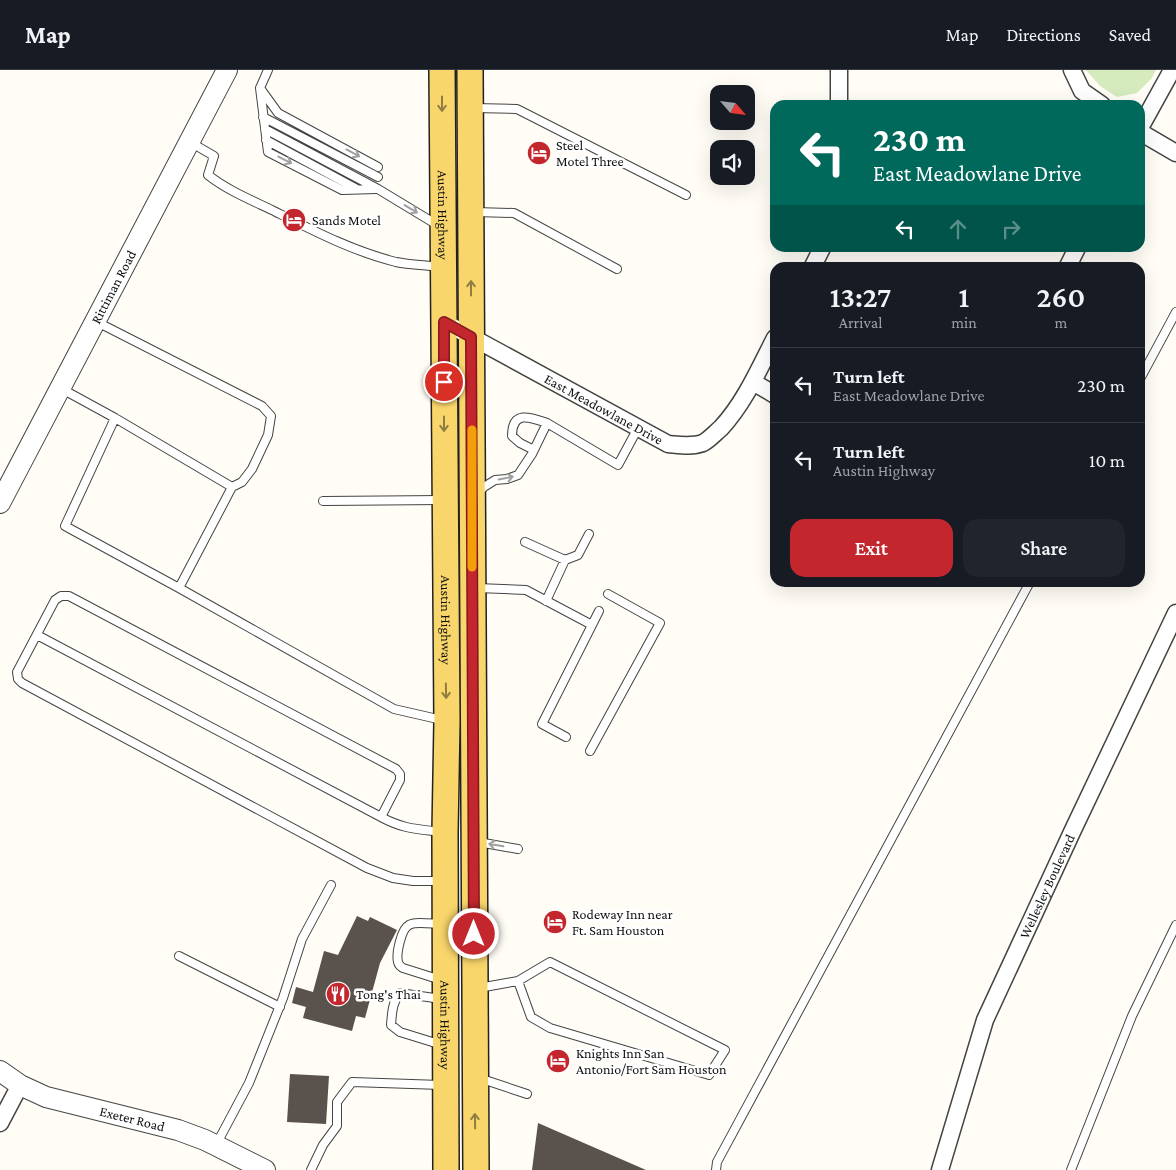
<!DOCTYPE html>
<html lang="en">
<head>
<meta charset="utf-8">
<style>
	body { margin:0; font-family:"Crimson Pro",serif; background:#20242c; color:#f1f3f6; height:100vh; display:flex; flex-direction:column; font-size:19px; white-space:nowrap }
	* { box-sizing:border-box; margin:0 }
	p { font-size:16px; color:#9ea1a6 }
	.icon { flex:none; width:28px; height:28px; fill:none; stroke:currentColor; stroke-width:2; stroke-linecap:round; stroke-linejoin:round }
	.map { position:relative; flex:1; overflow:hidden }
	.side { position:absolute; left:770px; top:192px; width:375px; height:325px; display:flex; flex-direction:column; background:#171b24; border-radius:15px; box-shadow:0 5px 20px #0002 }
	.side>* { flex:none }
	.top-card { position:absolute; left:770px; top:30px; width:375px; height:152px; border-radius:15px; box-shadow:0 5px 20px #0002; background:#00695c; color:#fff; overflow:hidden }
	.needle { width:32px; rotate:118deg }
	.buttons { position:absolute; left:710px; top:15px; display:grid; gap:10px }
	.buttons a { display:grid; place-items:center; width:45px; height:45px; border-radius:10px; background:#171b24; box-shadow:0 5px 20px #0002; font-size:25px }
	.pin { position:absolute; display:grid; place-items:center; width:42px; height:42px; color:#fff; margin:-21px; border:2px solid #fff; border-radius:50%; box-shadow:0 1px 5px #0007 }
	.me { position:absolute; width:55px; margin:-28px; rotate:0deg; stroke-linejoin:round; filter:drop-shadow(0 0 4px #0008) }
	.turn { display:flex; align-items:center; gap:18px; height:105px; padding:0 20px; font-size:22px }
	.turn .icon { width:65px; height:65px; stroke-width:2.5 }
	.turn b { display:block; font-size:35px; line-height:42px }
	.lanes { display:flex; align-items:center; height:48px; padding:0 20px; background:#0003; justify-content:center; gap:25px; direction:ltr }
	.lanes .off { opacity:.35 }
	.eta { display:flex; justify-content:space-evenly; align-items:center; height:85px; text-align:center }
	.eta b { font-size:30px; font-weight:600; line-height:35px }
	.button { display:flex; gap:10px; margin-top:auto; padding:10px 20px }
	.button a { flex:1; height:58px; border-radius:15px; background:#c4262e; color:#fff; font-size:20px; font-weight:600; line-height:58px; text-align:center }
	.button a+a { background:#20242c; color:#f1f3f6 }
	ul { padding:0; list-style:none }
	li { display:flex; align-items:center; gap:15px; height:75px; padding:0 20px; border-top:1px solid #363941 }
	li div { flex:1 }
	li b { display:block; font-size:19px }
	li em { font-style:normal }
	header { display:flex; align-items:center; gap:30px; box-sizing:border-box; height:70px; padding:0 25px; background:#171b24; border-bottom:1px solid #363941 }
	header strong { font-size:24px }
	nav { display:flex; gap:28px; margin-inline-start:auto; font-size:18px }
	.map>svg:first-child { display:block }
	.green { fill:#d5ebbd }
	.building { fill:#5a524d }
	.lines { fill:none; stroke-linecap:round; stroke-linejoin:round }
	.service-casing { stroke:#444; stroke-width:10 }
	.minor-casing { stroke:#444; stroke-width:19 }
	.tertiary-casing { stroke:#444; stroke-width:22 }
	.primary-casing { stroke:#222; stroke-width:28 }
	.service { stroke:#fff; stroke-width:8 }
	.minor { stroke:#fff; stroke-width:16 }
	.tertiary { stroke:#fff; stroke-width:20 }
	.primary { stroke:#f9d66b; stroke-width:25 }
	.oneway { stroke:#917d42 }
	.oneway2 { stroke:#a0a0a0 }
	.route-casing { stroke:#7f191e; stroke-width:12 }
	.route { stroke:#c4262e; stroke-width:9 }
	.slow { stroke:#f59e0b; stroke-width:9 }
	.labels { text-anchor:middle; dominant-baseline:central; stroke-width:5; stroke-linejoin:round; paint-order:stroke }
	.poi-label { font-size:14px; fill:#111; stroke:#fff; text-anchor:start }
	.street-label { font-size:14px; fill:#111; stroke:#fff }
</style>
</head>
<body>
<header>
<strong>Map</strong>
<nav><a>Map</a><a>Directions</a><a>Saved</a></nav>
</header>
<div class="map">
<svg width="1176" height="1100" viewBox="0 0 1176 1100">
	<rect width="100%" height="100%" fill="#fffdf5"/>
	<path class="green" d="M1086 0H1156L1152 8 1137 23 1117 27 1100 16Z"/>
	<path class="building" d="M357 846 368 851 370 847 397 860 380 893 365 948 356 946 352 961 303 948 306 937 292 933 296 917 313 922 324 881 338 885Z
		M290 1004 329 1006 326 1054 287 1052Z
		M538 1053 646 1100H532Z"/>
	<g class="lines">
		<g class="service-casing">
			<path id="service" d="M268 0 260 18 278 43 378 97
				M260 18 268 82 342 120 376 119
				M474 38 517 39 686 125
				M263 47 378 107
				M265 59 378 119 439 156
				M266 70 357 119
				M190 72 214 86 208 105C227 120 251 130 272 140 312 160 352 181 396 192 410 195 426 195 441 197
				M475 142 514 143 617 199
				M97 252 262 336 271 346 268 365 252 399 242 412 232 417 115 348
				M1140 309 1176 242
				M62 319 115 348 65 456 179 518 394 639 442 650
				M534 380 520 373 512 366C512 340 530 347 547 353
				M479 422 484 417 495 410 507 409 518 405 532 384 547 353 618 395 638 358
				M323 431 442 430
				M525 472 565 490 546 531
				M565 490 578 485 589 464
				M179 518 232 417
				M477 518 526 520 592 555 542 654 566 667
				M592 555 599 541
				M37 565 381 747 400 710V704L396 699 69 526H61L55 530 17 602 18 609 22 613 367 798 393 808 413 811H441
				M590 681 660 553 608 524
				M381 747C403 759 417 759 441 762
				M478 772 518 779
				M179 886 280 937
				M441 910 403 898C400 896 399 896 398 892 396 884 401 859 409 855 415 851 433 854 441 854
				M479 918 518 911 550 892 725 980 709 1005 550 958 531 947 518 911
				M441 929 400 923C392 932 392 944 391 955L400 962 442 975
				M479 1008 527 1024
				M216 1075 249 1013 283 928 302 869 331 815
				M311 1100 323 1075 337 1056V1032L352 1012 441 1015
				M716 1100 717 1092 1030 512
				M1071 1100 1132 946 1176 855"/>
		</g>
		<g class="minor-casing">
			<g id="minor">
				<path d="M839 0V35"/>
				<path d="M1072 0 1082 21 1102 35"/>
				<path d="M1140 58 1172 0"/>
				<path d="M1140 62 1176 83"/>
				<path d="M812 198 822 178"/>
				<path d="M1067 198 1077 178"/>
				<path id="s1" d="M444 252 668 374C680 375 692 377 703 373 710 369 715 363 721 358 745 332 759 299 775 268"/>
				<path d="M753 312 775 325"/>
				<path d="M0 1053 20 1015"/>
				<path id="s2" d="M940 1100 985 950 1072 762 1176 543"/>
			</g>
		</g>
		<g class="tertiary-casing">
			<g id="tertiary">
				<path id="s3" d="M0 433 227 0"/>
				<path id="s4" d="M0 1001 20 1015 46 1027 178 1060 205 1070 265 1100"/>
			</g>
		</g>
		<g class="primary-casing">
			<g id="primary">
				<path id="s5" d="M442 0 447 651 445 762 446 1100"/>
				<path d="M470 0 476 1100"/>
			</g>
		</g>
		<use href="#service" class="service"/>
		<use href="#minor" class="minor"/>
		<use href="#tertiary" class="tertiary"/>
		<use href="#primary" class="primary"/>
	</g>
	<defs><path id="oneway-shaft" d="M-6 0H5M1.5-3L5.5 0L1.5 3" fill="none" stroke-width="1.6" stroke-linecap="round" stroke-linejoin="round" transform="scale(1.25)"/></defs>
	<g class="oneway">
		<use href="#oneway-shaft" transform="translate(442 34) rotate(90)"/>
		<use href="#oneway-shaft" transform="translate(471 218) rotate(-90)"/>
		<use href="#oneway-shaft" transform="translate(444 354) rotate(90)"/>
		<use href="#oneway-shaft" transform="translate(446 621) rotate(89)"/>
		<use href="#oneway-shaft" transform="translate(475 1051) rotate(-91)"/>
	</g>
	<g class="oneway2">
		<use href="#oneway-shaft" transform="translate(353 83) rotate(28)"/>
		<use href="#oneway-shaft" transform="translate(285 90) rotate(27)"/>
		<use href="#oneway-shaft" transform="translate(411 139) rotate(31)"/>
		<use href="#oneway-shaft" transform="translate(506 408) rotate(-12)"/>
		<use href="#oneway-shaft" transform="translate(496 775) rotate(-170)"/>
	</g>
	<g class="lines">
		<g class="route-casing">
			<path id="route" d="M444 312V252L471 267 474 864"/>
		</g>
		<use href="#route" class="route"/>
		<path class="slow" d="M472 360V497"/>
	</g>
	<defs>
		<g id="hotel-disc" transform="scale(1.25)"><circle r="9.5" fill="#c4262e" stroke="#fff"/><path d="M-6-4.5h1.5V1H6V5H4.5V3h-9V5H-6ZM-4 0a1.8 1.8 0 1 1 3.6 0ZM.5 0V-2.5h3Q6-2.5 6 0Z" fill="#fff"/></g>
		<g id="restaurant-disc" transform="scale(1.25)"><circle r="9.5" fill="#c4262e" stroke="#fff"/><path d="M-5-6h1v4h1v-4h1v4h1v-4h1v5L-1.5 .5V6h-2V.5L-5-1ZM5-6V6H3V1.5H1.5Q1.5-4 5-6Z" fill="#fff"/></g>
	</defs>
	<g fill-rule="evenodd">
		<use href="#hotel-disc" x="539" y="83"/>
		<use href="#hotel-disc" x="294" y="150"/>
		<use href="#hotel-disc" x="555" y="852"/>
		<use href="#restaurant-disc" x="338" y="924"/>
		<use href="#hotel-disc" x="558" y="991"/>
	</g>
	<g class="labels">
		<g class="poi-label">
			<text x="556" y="75">Steel<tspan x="556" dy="16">Motel Three</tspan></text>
			<text x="312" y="150">Sands Motel</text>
			<text x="572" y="844">Rodeway Inn near<tspan x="572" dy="16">Ft. Sam Houston</tspan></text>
			<text x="356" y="924">Tong's Thai</text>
			<text x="576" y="983">Knights Inn San<tspan x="576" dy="16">Antonio/Fort Sam Houston</tspan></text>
		</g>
		<g class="street-label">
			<text stroke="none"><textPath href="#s5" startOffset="145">Austin Highway</textPath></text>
			<text stroke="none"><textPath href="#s3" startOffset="244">Rittiman Road</textPath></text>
			<text stroke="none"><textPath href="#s1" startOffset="182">East Meadowlane Drive</textPath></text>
			<text stroke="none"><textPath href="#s5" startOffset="550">Austin Highway</textPath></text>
			<text stroke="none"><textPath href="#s2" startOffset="304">Wellesley Boulevard</textPath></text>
			<text stroke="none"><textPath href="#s5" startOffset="955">Austin Highway</textPath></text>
			<text stroke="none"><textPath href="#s4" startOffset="142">Exeter Road</textPath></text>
		</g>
	</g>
</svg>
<div class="buttons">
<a><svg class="needle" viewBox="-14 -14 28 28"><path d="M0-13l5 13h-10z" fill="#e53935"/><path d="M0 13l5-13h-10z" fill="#9ea1a6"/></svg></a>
<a><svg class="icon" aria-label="sound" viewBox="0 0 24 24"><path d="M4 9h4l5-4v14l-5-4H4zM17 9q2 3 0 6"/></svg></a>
</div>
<div class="pin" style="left:444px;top:312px;background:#d93025"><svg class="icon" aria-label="arrive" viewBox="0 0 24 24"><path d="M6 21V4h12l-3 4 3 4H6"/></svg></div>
<svg class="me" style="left:474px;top:864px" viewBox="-20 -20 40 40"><circle r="17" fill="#c4262e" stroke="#fff" stroke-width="3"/><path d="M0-11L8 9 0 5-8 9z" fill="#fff"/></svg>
<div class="top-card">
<div class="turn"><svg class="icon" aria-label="left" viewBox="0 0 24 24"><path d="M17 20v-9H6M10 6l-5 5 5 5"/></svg><div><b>230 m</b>East Meadowlane Drive</div></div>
<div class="lanes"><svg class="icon" aria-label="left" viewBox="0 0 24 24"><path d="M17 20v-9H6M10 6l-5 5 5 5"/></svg><svg class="icon off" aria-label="ahead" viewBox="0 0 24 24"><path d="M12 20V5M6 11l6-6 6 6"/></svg><svg class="icon off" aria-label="right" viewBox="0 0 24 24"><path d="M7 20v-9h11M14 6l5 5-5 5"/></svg></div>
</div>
<section class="side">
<div class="eta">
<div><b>13:27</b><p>Arrival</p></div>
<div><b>1</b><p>min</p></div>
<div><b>260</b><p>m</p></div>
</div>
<ul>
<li><svg class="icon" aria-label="left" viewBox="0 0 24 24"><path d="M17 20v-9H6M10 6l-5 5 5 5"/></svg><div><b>Turn left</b><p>East Meadowlane Drive</p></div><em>230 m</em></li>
<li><svg class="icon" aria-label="left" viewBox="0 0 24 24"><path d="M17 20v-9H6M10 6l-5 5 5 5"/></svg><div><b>Turn left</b><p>Austin Highway</p></div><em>10 m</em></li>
</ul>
<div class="button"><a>Exit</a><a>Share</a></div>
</section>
</div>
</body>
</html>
